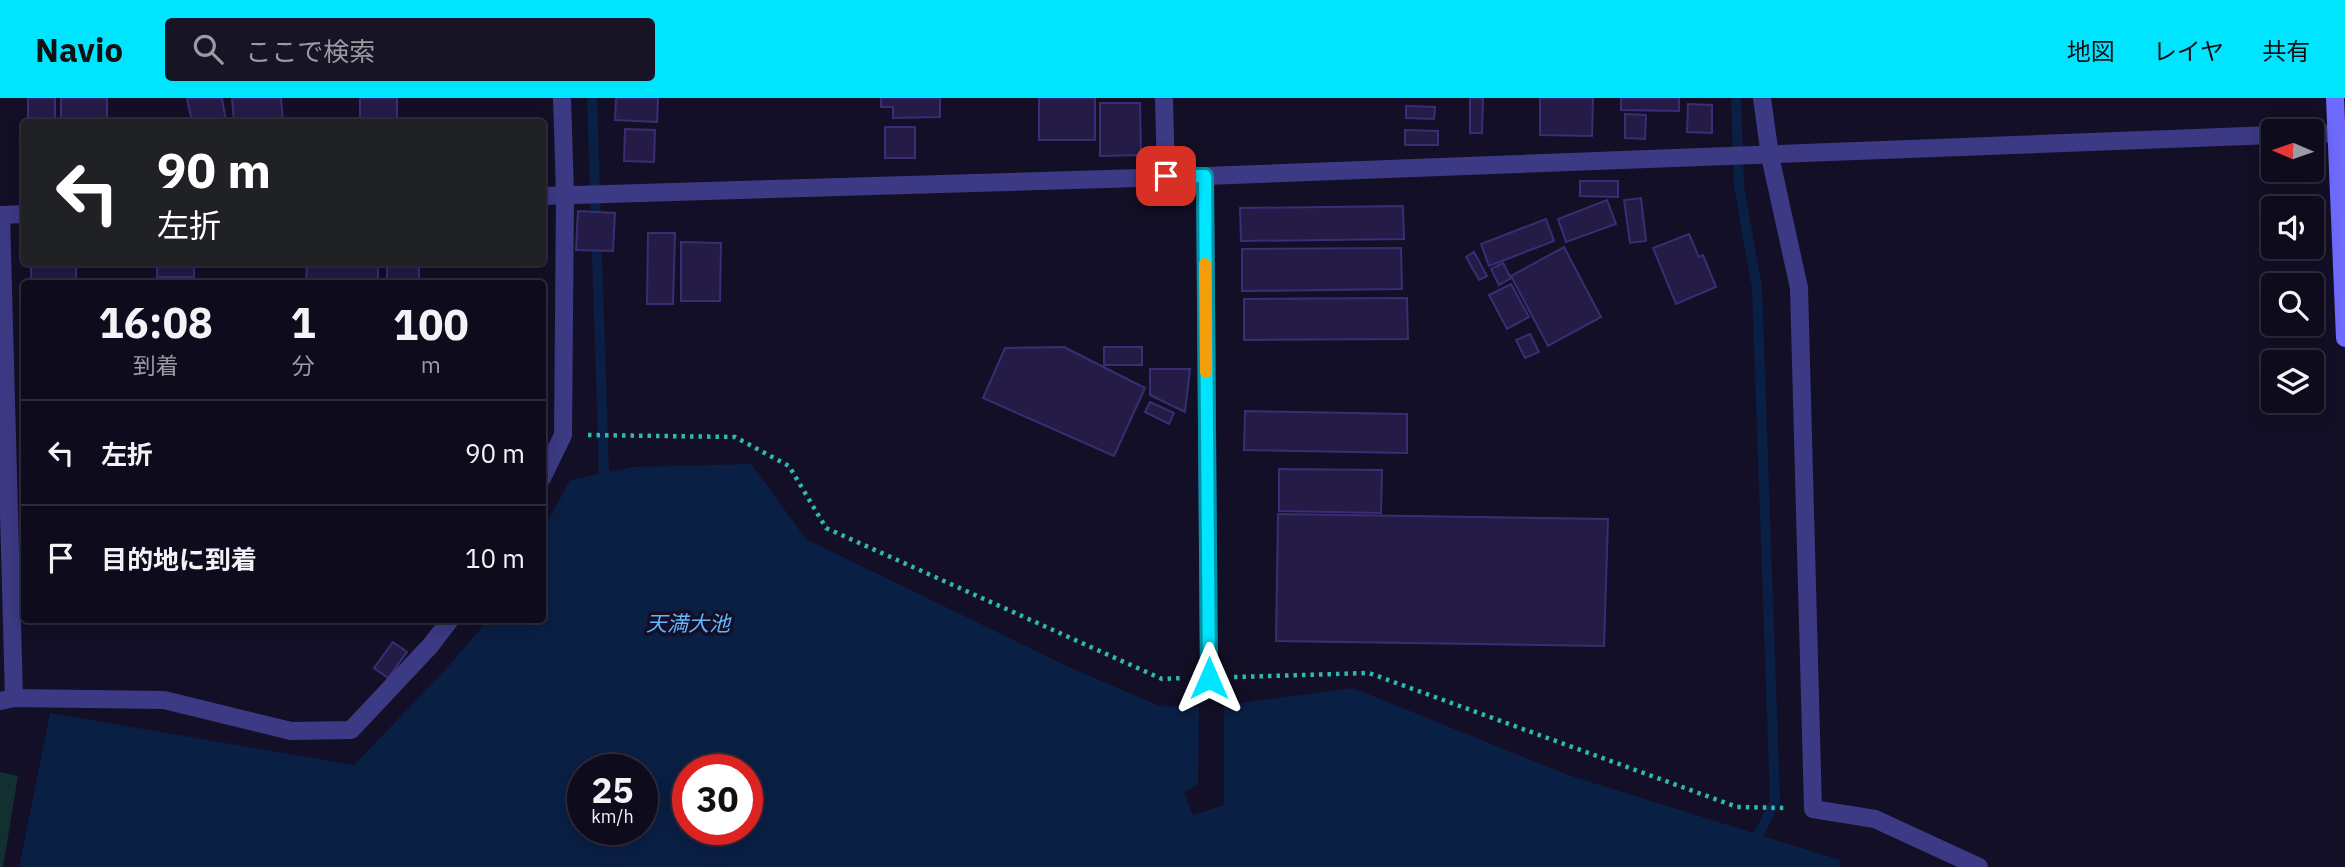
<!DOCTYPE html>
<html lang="ja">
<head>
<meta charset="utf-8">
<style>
	body { margin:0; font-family:"IBM Plex Sans","Noto Sans JP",sans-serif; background:#171425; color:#f1f3f6; height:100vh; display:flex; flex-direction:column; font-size:26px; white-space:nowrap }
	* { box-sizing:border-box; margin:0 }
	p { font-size:23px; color:#9b9ba3 }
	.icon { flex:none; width:38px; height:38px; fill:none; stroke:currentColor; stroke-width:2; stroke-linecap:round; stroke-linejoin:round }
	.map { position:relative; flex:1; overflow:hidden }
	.details { position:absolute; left:21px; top:182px; width:525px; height:343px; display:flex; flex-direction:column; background:#0e0b1c; border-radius:7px; box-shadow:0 4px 18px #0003,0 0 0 2px #2e2b3b }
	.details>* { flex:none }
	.banner { position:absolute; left:21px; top:21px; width:525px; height:147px; border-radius:7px; box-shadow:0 4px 18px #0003,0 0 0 2px #2e2b3b; background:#202124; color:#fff; overflow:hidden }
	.needle { width:46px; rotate:272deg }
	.controls { position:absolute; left:2261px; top:21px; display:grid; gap:14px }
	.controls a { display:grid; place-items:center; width:63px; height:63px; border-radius:7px; background:#0e0b1c; box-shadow:0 4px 18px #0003,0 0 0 2px #2e2b3b; font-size:35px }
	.speed { position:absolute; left:567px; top:656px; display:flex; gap:14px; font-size:35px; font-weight:700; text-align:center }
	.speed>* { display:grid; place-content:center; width:91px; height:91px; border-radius:50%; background:#0e0b1c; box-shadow:0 4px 18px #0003,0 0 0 2px #2e2b3b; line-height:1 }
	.speed small { font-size:18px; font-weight:400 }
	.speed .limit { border:10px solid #d22; background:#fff; color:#111 }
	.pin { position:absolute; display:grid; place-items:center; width:60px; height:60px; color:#fff; margin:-30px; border-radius:14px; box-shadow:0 4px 10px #0006 }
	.me { position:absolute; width:77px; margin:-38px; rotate:0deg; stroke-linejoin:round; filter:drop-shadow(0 0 5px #0008) }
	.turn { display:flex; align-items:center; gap:24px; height:147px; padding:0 21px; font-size:32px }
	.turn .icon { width:91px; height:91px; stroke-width:2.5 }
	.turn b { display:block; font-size:49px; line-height:60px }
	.eta { display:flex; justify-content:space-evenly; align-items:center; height:119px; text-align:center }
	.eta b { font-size:42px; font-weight:800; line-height:49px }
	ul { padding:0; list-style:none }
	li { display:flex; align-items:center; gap:21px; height:105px; padding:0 21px; border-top:2px solid #2e2b3b }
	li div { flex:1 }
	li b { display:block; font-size:26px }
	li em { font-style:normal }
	header { display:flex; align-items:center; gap:42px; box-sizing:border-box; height:98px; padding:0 35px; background:#00e5ff; color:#111 }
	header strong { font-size:33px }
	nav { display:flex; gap:38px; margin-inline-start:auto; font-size:24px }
	.search { width:490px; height:63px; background:#171425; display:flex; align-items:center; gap:18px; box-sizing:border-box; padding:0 24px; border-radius:7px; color:#9b9ba3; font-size:26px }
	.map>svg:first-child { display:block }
	.green { fill:#12302f }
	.water { fill:#0a1f44; fill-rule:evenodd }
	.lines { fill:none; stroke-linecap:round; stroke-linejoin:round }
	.stream { stroke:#0a1f44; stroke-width:10 }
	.building { fill:#241b47; stroke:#3b2d73; stroke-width:2 }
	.path { stroke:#2fb8b0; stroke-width:4.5; stroke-dasharray:3.5 5; stroke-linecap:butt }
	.minor { stroke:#3d3a85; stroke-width:18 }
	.tertiary { stroke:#3d3a85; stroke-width:18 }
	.secondary { stroke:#6f6bff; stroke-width:18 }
	.route-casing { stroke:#0095a6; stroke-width:18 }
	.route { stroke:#00e5ff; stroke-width:12 }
	.slow { stroke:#f59e0b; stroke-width:12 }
	.labels { text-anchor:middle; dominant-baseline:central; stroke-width:7; stroke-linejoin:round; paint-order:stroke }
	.water-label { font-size:21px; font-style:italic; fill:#62b6ff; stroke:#130f26 }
</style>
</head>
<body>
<header>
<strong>Navio</strong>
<div class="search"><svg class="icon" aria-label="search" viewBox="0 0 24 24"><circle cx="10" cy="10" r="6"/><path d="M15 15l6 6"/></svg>ここで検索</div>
<nav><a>地図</a><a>レイヤ</a><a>共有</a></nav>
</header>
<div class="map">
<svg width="2345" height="769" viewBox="0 0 2345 769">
	<rect width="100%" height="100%" fill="#130f26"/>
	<path class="green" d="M0 674 18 678 3 769H0Z"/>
	<path class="water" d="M751 366 806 441 1069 569 1160 608 1199 609 1198 686 1184 695 1193 717 1224 707V607L1353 590 1568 677 1840 762V769H19L50 615 354 667 446 571 488 522H542L543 432 570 382 633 369ZM642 672V732H583V672ZM747 672V732H688V672Z"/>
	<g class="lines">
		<path class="stream" d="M592 0 604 375 607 385
			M1736 0 1739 88 1757 190 1775 703 1743 769"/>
	</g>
	<path class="building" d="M28 0H55V24H28Z
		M61 0H107V22H61Z
		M187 0H222L226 24H192Z
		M232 0H281L283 24H234Z
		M360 0H397V24H360Z
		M616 0H658L657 24 615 22Z
		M881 0H940V19L893 20V9H881Z
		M1039 0H1095V42H1039Z
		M1470 0H1483L1482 35H1470Z
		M1540 0H1593L1592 38 1540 37Z
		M1621 0H1679V13L1621 12Z
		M1100 5H1140L1141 57 1100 58Z
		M1688 6 1712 7V35L1687 34Z
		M1406 8 1435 9 1434 21 1406 20Z
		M1625 16 1646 17 1645 41 1625 40Z
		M885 29H915V60H885Z
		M625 31 655 32 654 64 624 63Z
		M1405 32 1438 33V47H1405Z
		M1580 83H1618V99L1580 98Z
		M1641 100 1646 143 1630 145 1624 102Z
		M1607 102 1616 126 1566 144 1558 121Z
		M1403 108 1404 141 1241 143 1240 110Z
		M578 113 615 115 613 153 576 152Z
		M1546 121 1554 143 1489 168 1481 146Z
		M648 135H675L673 206H647Z
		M1689 136 1699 159 1703 157 1716 189 1676 206 1653 150Z
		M681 144 721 145 720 203H681Z
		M1564 149 1601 219 1548 248 1511 178Z
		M1401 150 1402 191 1242 193V151Z
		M1474 154 1487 178 1479 182 1466 159Z
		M157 164H194V179H157Z
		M387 164H419V184H387Z
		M1503 165 1511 180 1499 187 1491 171Z
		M307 167 378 168V186H306Z
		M31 169H76V186H31Z
		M1511 186 1529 219 1507 231 1489 197Z
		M1407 200 1408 241 1244 242V201Z
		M1530 236 1539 254 1525 260 1516 242Z
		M1064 249 1145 290 1114 358 983 300 1005 250Z
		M1104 249H1142V267H1104Z
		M1150 271H1190L1185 314 1150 297Z
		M1150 304 1174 315 1169 326 1145 314Z
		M1245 313 1407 316V355L1244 352Z
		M1279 371 1382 372 1381 415 1279 413Z
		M1278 416 1608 421 1604 548 1276 543Z
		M393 544 407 554 388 580 374 570Z"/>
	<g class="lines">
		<path class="path" d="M588 337 735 339 789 368 826 430 1162 581 1184 580
			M1234 579 1369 575 1737 709 1786 710"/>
		<path class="minor" d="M1164 0 1166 78
			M1762 0 1770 58 1799 190 1813 711 1875 721 1979 769
			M1205 78 1209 580
			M542 380 563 337 565 97 562 0
			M14 600 164 602 291 633 351 632 430 548 450 522
			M0 603 14 600 1 117"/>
		<path class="tertiary" d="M2312 36 2345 35
			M542 98 1205 78 2273 37
			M0 117 24 116"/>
		<path class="secondary" d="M2335 0 2345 240"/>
	</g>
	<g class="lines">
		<g class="route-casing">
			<path id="route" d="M1166 78H1205L1209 580"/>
		</g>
		<use href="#route" class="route"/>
		<path class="slow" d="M1205 166 1206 274"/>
	</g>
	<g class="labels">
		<g class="water-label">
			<text x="688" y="525">天満大池</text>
		</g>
	</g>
</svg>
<div class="controls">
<a><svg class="needle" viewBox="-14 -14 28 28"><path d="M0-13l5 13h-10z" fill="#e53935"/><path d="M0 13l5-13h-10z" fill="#9b9ba3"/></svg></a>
<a><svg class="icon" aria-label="sound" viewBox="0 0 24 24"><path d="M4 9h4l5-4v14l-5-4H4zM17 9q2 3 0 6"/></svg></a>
<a><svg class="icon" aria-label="search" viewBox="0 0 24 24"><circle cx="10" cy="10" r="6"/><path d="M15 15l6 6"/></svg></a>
<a><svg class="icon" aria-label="layers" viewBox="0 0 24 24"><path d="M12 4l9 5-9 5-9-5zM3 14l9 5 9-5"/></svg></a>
</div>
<div class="speed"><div>25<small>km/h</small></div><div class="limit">30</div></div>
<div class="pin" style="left:1166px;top:78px;background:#d93025"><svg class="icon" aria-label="arrive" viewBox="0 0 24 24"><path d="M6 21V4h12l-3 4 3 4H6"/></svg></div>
<svg class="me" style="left:1209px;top:580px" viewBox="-20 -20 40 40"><path d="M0-17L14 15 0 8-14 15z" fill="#00e5ff" stroke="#fff" stroke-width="4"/></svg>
<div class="banner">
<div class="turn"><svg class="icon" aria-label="left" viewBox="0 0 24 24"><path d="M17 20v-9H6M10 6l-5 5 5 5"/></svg><div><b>90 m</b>左折</div></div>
</div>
<section class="details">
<div class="eta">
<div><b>16:08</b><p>到着</p></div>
<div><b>1</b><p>分</p></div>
<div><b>100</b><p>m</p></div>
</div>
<ul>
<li><svg class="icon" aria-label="left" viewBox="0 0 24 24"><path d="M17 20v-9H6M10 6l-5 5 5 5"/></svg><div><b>左折</b></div><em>90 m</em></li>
<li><svg class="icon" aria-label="arrive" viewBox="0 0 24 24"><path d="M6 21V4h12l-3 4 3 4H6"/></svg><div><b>目的地に到着</b></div><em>10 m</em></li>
</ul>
</section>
</div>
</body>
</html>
